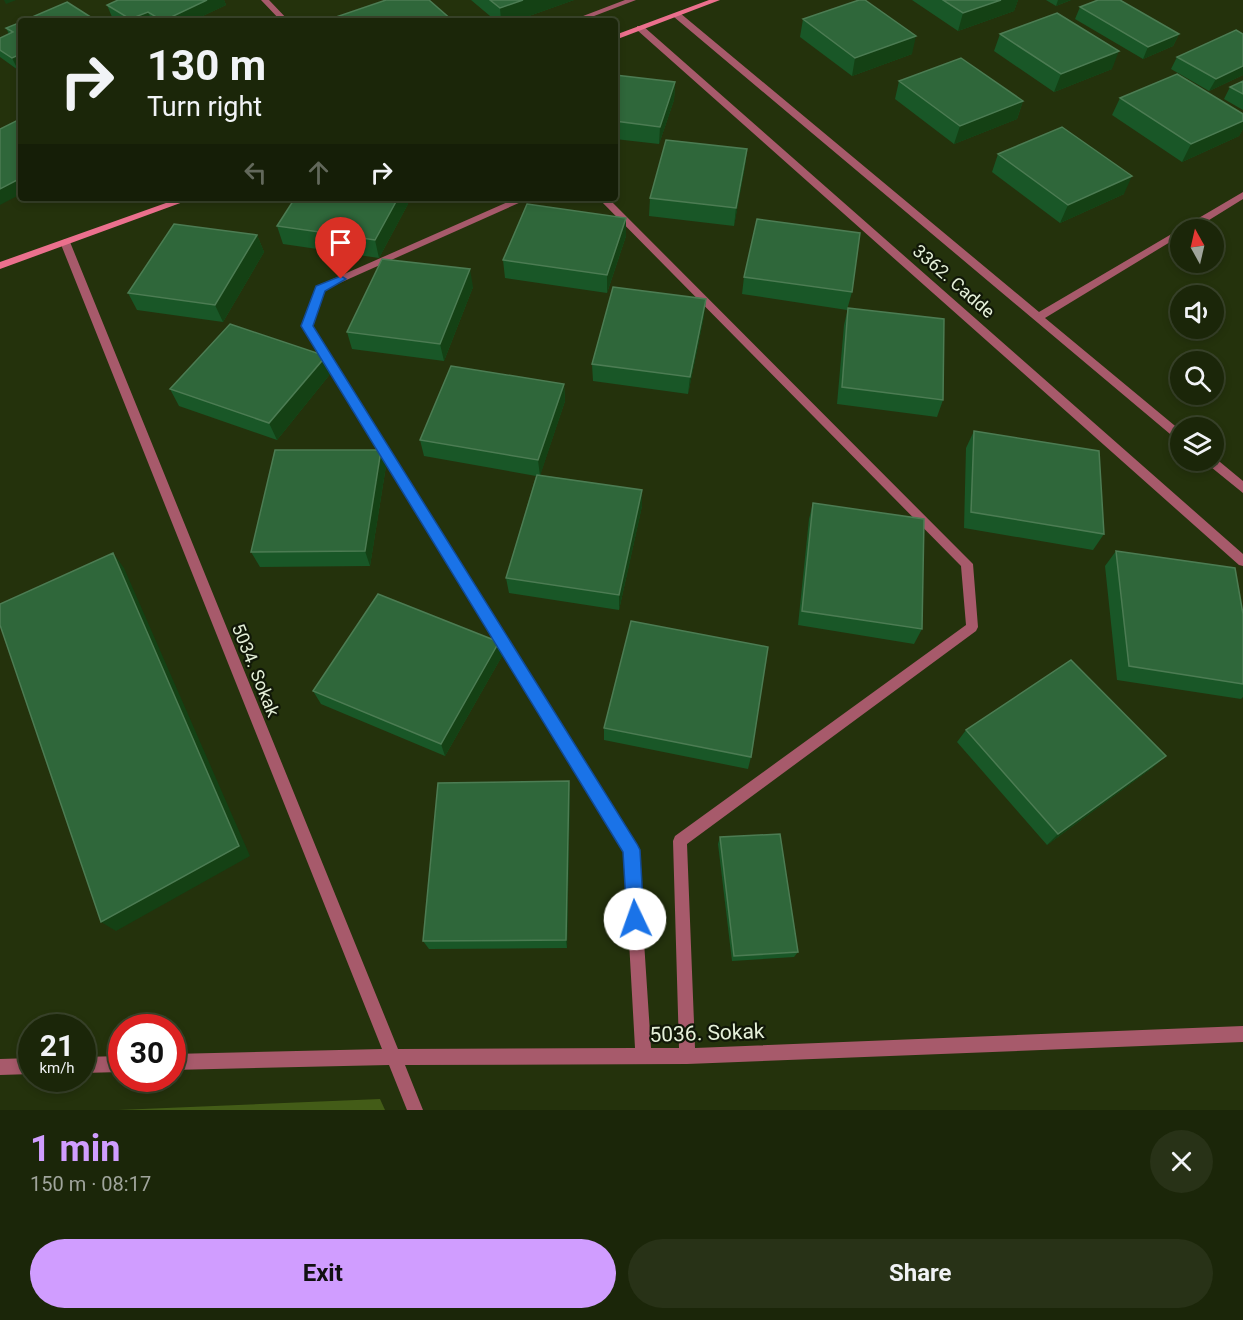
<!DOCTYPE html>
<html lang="en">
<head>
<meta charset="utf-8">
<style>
	body { margin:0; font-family:Roboto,sans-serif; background:#283217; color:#f1f3f6; height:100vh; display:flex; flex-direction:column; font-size:22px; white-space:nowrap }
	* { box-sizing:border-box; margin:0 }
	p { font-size:20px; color:#a0a59c }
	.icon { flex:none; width:33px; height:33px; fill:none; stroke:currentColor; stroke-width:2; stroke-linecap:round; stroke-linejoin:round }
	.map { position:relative; height:1110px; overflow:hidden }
	.details { display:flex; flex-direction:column; background:#1b2609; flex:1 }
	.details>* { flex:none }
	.banner { position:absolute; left:18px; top:18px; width:600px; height:183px; border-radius:6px; box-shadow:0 3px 9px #0003,0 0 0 2px #39432a; background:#1b2609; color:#f1f3f6; overflow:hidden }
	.needle { width:39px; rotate:352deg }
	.fabs { position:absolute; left:1170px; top:219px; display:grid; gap:12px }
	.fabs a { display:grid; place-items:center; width:54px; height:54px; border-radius:50%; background:#1b2609; box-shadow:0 3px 9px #0003,0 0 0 2px #39432a; font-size:30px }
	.speed { position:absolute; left:18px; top:1014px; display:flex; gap:12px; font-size:30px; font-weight:700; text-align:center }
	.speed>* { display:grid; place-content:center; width:78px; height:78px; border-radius:50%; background:#1b2609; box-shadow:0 3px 9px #0003,0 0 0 2px #39432a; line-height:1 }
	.speed small { font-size:15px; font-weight:400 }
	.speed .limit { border:9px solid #d22; background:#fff; color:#111 }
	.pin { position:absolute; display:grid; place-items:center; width:51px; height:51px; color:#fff; margin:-62px -26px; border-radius:50% 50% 50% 0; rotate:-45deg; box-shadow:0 0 6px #0007 }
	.pin .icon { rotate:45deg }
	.me { position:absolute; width:66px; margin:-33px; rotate:357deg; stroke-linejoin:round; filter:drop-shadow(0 0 4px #0008) }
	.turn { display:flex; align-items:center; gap:21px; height:126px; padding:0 30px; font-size:27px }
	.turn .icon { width:78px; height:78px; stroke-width:2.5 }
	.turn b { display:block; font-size:42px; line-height:51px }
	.lanes { display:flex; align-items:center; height:57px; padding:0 30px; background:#0003; justify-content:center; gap:30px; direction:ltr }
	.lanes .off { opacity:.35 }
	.round { display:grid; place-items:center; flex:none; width:63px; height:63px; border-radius:32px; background:#283217 }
	.head { display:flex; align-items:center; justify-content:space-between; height:102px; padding:0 30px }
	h1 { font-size:36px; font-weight:700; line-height:45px; color:#d09dff }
	.action { display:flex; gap:12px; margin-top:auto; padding:12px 30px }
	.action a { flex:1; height:69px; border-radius:36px; background:#d09dff; color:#111; font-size:24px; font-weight:700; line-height:69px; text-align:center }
	.action a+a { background:#283217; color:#f1f3f6 }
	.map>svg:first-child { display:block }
	.green { fill:#435c17 }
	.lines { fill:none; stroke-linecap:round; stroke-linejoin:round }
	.street { fill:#a75a6b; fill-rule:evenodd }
	.secondary { fill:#eb708d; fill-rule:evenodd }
	.wall { fill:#195727 }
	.shaded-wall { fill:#144114 }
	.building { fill:#2f673a; stroke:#4c7c53; stroke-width:1.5 }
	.route { fill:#1a73e8; stroke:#114b97; stroke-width:1.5 }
	.labels { text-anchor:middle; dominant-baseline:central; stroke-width:4.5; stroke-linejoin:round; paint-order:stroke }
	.street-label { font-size:18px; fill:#e5f0d9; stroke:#111808 }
	.near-street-label { font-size:21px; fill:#e5f0d9; stroke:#111808 }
</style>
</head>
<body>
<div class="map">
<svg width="1243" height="1110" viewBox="0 0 1243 1110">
	<rect width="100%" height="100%" fill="#24320c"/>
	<path class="green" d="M380 1099 385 1110H118Z"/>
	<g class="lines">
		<path class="street" d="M261 0H269L289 21H281Z
			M625 0H636L581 21H570Z
			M674 13H680L1039 312 1243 192V199L1193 230H1180V236L1045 318 1180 430V440L1176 439 674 17Z
			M637 26H643L1243 554V566L1239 565 637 30Z
			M517 198H530L324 290 312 326 636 845 638 850 651 1048H679L673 841 675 836 966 625 961 566 598 198H608L973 564 978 627 976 631 687 844 695 1048 1243 1026V1042L687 1064 405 1065 423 1110H407L389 1065 172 1070V1054L382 1049 60 242 65 239 70 242 398 1049 635 1048 624 852 302 326 317 286Z
			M1214 457 1243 481V493L1206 463 1205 460H1214Z
			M122 1056V1072L82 1073V1057Z
			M32 1058V1074L0 1075V1059Z"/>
		<path class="secondary" d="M709 0H720L615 40V35Z
			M180 198H194L0 269V262Z"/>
	</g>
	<path class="wall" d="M118 0H224L226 5 192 21H118L112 17 107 5Z
		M471 0H574L515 21H496Z
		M912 0H1018L1014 11 958 31Z
		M1046 0H1071L1056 6Z
		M1080 7 1179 34 1173 46 1143 59 1075 19Z
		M803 19 912 54 852 76 800 37Z
		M21 22 18 70 0 57V38L9 34 6 28Z
		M1000 34 1112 69 1054 92 994 51Z
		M1243 34V75L1209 91 1171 69 1177 57Z
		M615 75 675 82 674 100 659 144 615 139Z
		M899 81 1023 101 1017 119 954 144 895 99Z
		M1243 81V110L1224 99 1230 87Z
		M1120 98 1243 114V129L1239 136 1182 162 1112 115Z
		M747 149 745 166 734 226 649 216 650 198Z
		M998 154 1124 194 1060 223 992 172Z
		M295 198H407L408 204 379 258 283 244 277 226Z
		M626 218V236L607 293 505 278 503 260Z
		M257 235 264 252 223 322 137 310 128 293Z
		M744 277 852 292 847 310 742 294Z
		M473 287 444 361 352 349 347 332Z
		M848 308 943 400 937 417 837 404 844 325Z
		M704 316 688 394 593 381 592 364Z
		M331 373 277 440 179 406 170 389Z
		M564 384 565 401 540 475 642 490V506L619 610 509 593 506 578 536 476 424 456 420 440Z
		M974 431 1104 534 1093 550 964 528 966 448Z
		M386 466 370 566 260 567 251 552Z
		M813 503 922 629 914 644 798 625 809 519Z
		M1116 551 1243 614V697L1241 699 1117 680 1105 566Z
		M499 642 502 656 445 756 321 704 313 691Z
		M604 728 751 757 748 769 604 740Z
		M966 730 1166 756 1152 768 1047 845 957 742Z
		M569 781 570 792 567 948 429 949 423 941Z
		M720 837 798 952 794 957 732 961 718 844Z"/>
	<path class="shaded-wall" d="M4 0H16L6 4Z
		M207 0H224L226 5 192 21H163Z
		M523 0H574L515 21H501L500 8Z
		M1001 0H1018L1014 11 958 31 963 13Z
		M1058 0H1071L1056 6Z
		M148 12 152 21H131L130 19Z
		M1179 34 1173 46 1143 59 1148 47Z
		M916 36 912 54 852 76 855 58Z
		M1119 51 1112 69 1054 92 1061 74Z
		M21 54V69L18 70 12 58Z
		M1243 66V75L1209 91 1216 79Z
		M675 82 674 100 659 144 660 127Z
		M1023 101 1017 119 954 144 960 126Z
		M1243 121V129L1239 136 1182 162 1191 144Z
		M747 149 745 166 734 226 736 208Z
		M1132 176 1124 194 1060 223 1068 205Z
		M21 178V194L0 205V189Z
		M398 198H407L408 204 379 258 375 240Z
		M626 218V236L607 293V275Z
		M257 235 264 252 223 322 215 305Z
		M470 269 473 287 444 361 440 344Z
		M706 299 704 316 688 394 690 377Z
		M326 356 331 373 277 440 269 423Z
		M564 384 565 401 540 476 538 460Z
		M381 450 386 466 370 566 365 551Z
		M642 490V506L619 610V595Z
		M113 553 124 568 250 856 116 931 101 922Z
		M499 642 502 656 445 756 441 744Z
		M1166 756 1152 768 1047 845 1058 834Z
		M569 781 570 792 567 948 566 940Z"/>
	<path class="building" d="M118 0H207L163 21 148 12 130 19 107 5Z
		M386 0H429L453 21H332L330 19Z
		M490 0H523L500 8Z
		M859 0H865L916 36 855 58 803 19Z
		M943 0H1001L963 13Z
		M1098 0H1120L1179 34 1148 47 1080 7Z
		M67 2 97 21H23Z
		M1057 13 1119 51 1061 74 1000 34Z
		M21 22V54L12 58 0 50V38L13 32 6 28Z
		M1236 30 1243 34V66L1216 79 1177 57Z
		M961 58 1023 101 960 126 899 81Z
		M1177 74 1243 114V121L1191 144 1120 98Z
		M615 75 675 82 660 127 615 121Z
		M1243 81V94L1230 87Z
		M16 121 21 124V178L0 189V129Z
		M1062 127 1132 176 1068 205 998 154Z
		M666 140 747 149 736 208 650 198Z
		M295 198H398L375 240 277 226Z
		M527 204 626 218 607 275 503 260Z
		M757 219 860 233 852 292 744 277Z
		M174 224 257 235 215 305 128 293Z
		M382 259 470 269 440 344 347 332Z
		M613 287 706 299 690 377 592 364Z
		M848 308 944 319 943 400 842 387Z
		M230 324 326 356 269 423 170 389Z
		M451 366 564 384 538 460 420 440Z
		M974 431 1099 451 1104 534 971 512Z
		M275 450H381L365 551 251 552Z
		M537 475 642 490 619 595 506 578Z
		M813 503 924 519 922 629 802 611Z
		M1116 551 1235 568 1243 614V684L1129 666Z
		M113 553 239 846 101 922 0 625V604Z
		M378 594 499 642 441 744 313 691Z
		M631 621 768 647 751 757 604 728Z
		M1071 660 1166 756 1058 834 966 730Z
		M569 781 566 940 423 941 438 783Z
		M780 834 798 952 734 956 720 837Z"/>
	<path class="route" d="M341 276 346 279 325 291 313 326 637 844 640 850 644 919 641 925 635 927 629 925 627 919 623 852 301 326 316 286Z"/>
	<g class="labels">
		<g class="street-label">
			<text transform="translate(954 281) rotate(41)">3362. Cadde</text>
			<text transform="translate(256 670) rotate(68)">5034. Sokak</text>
		</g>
		<g class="near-street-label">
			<text transform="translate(707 1033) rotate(-2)">5036. Sokak</text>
		</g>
	</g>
</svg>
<div class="fabs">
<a><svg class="needle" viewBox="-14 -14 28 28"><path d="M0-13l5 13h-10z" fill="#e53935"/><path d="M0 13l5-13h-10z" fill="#a0a59c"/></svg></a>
<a><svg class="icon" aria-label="sound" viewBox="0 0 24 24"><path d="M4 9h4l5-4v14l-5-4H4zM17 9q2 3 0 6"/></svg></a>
<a><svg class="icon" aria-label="search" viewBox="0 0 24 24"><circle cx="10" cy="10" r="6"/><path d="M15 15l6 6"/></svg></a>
<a><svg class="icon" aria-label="layers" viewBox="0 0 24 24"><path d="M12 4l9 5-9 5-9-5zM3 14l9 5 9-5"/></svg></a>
</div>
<div class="speed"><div>21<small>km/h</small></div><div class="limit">30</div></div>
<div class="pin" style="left:341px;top:279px;background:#d93025"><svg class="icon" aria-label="arrive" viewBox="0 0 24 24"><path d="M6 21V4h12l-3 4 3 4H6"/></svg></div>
<svg class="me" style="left:635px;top:919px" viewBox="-20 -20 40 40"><circle r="19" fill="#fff"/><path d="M0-13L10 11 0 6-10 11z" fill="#1a73e8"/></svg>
<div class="banner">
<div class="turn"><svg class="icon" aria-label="right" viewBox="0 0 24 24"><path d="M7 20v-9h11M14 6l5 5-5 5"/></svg><div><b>130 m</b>Turn right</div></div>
<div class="lanes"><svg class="icon off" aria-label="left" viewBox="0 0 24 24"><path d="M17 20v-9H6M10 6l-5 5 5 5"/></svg><svg class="icon off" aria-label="ahead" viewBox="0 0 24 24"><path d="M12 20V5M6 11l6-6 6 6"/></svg><svg class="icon" aria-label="right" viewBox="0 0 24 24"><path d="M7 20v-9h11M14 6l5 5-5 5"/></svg></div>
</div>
</div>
<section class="details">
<div class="head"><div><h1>1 min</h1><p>150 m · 08:17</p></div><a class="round"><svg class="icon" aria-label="close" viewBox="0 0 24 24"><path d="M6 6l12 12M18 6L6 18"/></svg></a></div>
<div class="action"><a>Exit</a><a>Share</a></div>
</section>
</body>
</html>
